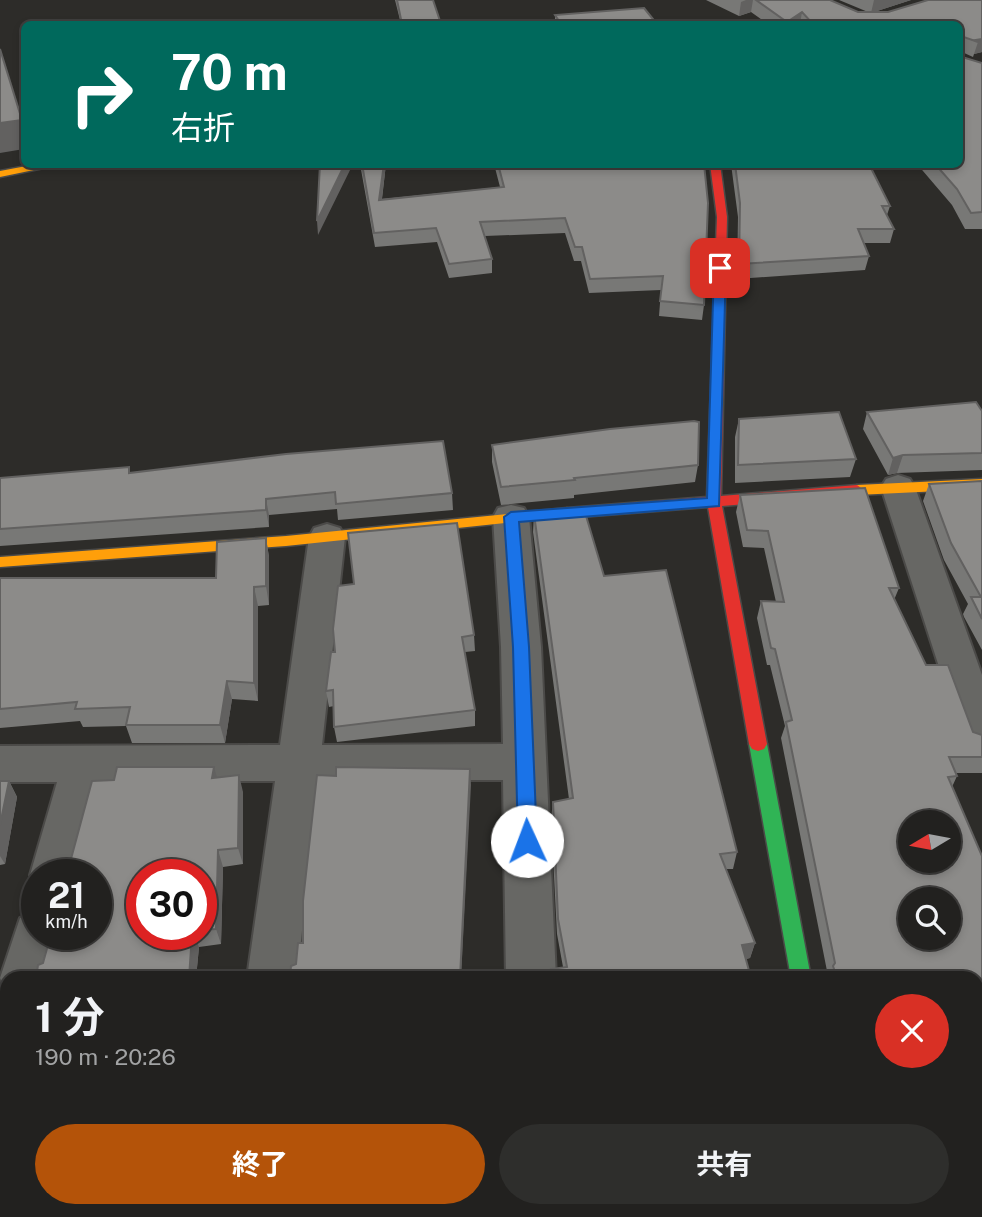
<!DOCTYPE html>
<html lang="ja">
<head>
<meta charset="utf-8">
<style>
	body { margin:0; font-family:"Public Sans","Noto Sans JP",sans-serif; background:#2e2e2c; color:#f1f3f6; height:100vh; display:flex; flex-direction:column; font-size:26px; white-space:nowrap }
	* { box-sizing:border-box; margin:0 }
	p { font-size:23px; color:#a2a3a4 }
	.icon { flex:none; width:38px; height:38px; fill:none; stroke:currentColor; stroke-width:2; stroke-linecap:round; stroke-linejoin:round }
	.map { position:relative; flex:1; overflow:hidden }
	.sheet { position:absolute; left:0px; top:971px; width:984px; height:247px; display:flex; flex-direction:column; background:#22211f; border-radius:21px 21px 0 0; box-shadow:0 4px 10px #0003,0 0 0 2px #3f3e3d }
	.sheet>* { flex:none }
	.hud { position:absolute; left:21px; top:21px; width:942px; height:147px; border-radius:10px; box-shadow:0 4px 10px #0003,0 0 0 2px #3f3e3d; background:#00695c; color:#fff; overflow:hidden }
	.needle { width:46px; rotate:260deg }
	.fabs { position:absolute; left:898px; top:810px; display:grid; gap:14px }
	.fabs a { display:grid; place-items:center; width:63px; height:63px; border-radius:50%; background:#22211f; box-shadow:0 4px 10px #0003,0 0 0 2px #3f3e3d; font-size:35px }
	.speed { position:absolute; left:21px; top:859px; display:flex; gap:14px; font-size:35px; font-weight:700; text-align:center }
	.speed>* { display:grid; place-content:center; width:91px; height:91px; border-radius:50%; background:#22211f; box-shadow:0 4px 10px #0003,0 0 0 2px #3f3e3d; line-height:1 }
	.speed small { font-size:18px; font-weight:400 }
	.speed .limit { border:10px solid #d22; background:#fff; color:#111 }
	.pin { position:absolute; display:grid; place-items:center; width:60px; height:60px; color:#fff; margin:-30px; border-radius:14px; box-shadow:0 4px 10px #0006 }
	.me { position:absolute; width:77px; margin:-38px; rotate:358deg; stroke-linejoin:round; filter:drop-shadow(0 0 5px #0008) }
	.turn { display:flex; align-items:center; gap:24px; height:147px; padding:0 35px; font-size:32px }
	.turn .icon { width:91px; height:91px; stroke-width:2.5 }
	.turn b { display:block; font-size:49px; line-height:60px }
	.round { display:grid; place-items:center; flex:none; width:74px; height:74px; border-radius:37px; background:#2e2e2c }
	.headline { display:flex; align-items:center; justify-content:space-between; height:119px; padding:0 35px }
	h1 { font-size:42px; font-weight:700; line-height:52px }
	.cta { display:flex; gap:14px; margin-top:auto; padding:14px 35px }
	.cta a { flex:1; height:80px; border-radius:42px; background:#b45309; color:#fff; font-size:28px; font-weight:700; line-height:80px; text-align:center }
	.cta a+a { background:#2e2e2c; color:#f1f3f6 }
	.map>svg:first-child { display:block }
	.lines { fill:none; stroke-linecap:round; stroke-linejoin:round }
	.street-casing { stroke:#4b4a48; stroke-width:4 }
	.fast-casing { stroke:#4b4a48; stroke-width:3 }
	.slow-casing { stroke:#4b4a48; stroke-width:3 }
	.jam-casing { stroke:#4b4a48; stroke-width:3 }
	.street { fill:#676764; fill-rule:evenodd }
	.fast { fill:#30b455; fill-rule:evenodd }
	.slow { fill:#ff9f0a; fill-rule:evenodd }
	.jam { fill:#e5322d; fill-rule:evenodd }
	.wall { fill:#787876; fill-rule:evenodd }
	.shaded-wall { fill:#626160 }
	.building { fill:#8c8b89; stroke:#626160; stroke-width:2; fill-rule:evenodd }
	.route { fill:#1a73e8; stroke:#114b97; stroke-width:2 }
</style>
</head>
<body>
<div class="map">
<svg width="982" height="1217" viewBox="0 0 982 1217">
	<rect width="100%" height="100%" fill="#2d2c29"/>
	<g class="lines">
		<g class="street-casing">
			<path id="street" d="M898 475 910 479 915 487 982 675V752L967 747 961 735 881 487 886 479Z
				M511 505 524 508 529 517 541 647 556 978H506L503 780H318L297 978H247L275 781H101L76 875H37V890L30 875 57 782H0V746L280 745 309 537 314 528 327 524 340 528 345 537 322 745 503 744 501 647 493 517 498 508Z
				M37 912V934H61L50 978H7V994L0 978 20 918Z
				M7 1016V1090L0 1093V1019Z
				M214 1211H270L269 1217H213Z
				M513 1211H569V1217H513Z
				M816 1211H872L873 1217H817Z"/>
		</g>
		<g class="fast-casing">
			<path id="fast" d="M758 737 764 739 767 744 811 978H791L749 744 752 739Z"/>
		</g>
		<g class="slow-casing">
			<path id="slow" d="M37 164H63L0 177V171Z
				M982 479V489L857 495 850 490 857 485Z
				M567 508 574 513 572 516 286 546 0 567V557L286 536Z"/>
		</g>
		<g class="jam-casing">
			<path id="jam" d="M710 164H720L727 217 721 496 857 485 864 490 857 495 722 506 767 744 764 749 758 751 752 749 749 744 708 507 567 518 560 513 567 508 707 497 717 217Z"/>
		</g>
		<use href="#street" class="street"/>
		<use href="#fast" class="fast"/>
		<use href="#slow" class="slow"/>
		<use href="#jam" class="jam"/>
	</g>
	<path class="wall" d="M395 0H433L441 24H401Z
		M706 0H830L858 12H868L839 0H911L874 12H888L982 0V52L974 54 973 57 962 52V57L982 63V229H965L952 205 917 164H959V24H768L751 12 739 16Z
		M555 15 657 24H555Z
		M360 164H386L382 199 500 187 494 164H704V305L702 320 659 316 661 290 589 293 581 261H574L565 233 485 236 492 259V273L449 278 437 242 375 247Z
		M731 164H869L890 206 887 215 894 229 890 243H863L869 256 865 270 737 279 738 217Z
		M982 411V470L897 473 888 475 863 429 867 412Z
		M739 419 856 459 850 477 735 483V437Z
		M492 445 698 465 695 482 574 495V498L501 505 492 462Z
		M131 472 452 493 453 510 338 520 337 509 269 515V527L0 546V478Z
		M982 481V650L964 617 963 614 968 604 944 560 923 501 929 484Z
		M740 495 899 588 894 600 926 665 973 732 982 735V773H956L957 776 952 787 982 856V1210L976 1211V978H827L828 976 781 738 785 726 770 665H767L757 618 761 601 776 602 764 548 743 547 736 512Z
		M534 514 604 576 737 852 733 869H726L755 943 750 958 746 959 751 978H550L551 969 563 967 557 934 551 818 553 802 569 799 533 532Z
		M266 538 269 557V605L258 606V701L232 699 225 743H132L126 726 83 727 80 721 0 728V578H216Z
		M474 635 475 651 465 652 475 710V726L337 742 334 727V706L329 707 326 691 331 652Z
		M217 778 243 792V864L223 867 221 944 199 947 196 978H36L43 963 71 859ZM201 875V934H142Z
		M0 781H9L17 797 5 864 0 865Z
		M571 1211H628L583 1217H571Z
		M913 1211H974L958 1214 955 1217H914Z"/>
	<path class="shaded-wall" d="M746 0H753L751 12 739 16 741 2Z
		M874 0H911L871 13Z
		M802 12 800 24H786L787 22Z
		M982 39V52L974 54 978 42 975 40Z
		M22 120 24 130V149L0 153V123Z
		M345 164H353L318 235 317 221Z
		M384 164H386L380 214 379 200Z
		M903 455 897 473 888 475 893 458Z
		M266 499 269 515V527L266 510Z
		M266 538 269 557V605L266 586Z
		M254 587 258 606V701L254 683Z
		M227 681 232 699 225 743 220 725Z
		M214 767 219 784 212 778Z
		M470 769 471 785 461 978H460Z
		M239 775 243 792V864L238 848Z
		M9 781 17 797 5 864 0 856V825Z
		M218 850 223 867 221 944 216 929Z
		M192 934H194L199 947 196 978H189Z
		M755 943 750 958 737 961 742 945Z
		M175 1211H183V1217H175Z
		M345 1211H349L348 1217H345Z"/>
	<path class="building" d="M397 0H433L441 24H402Z
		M756 0H830L858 12H888L928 0H982V39L975 40 978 42 964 37 961 39 962 57 982 63V212L971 213 957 189 935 164H959V24H813L802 12 787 22Z
		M644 8 657 24H561L555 15Z
		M0 49 22 120 0 123Z
		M320 164H345L317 221Z
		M362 164H384L379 200 504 187 498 164H704L708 203 704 305 660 301 663 276 590 279 582 247H575L565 218 480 222 492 259 449 264 436 228 374 233Z
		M735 164H869L890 206H882L894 229H858L869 256 739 264 740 203Z
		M976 402 982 411V453L903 455 893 458 867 412Z
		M839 412 856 459 738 465 739 419Z
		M694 421 699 422 698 465 574 478 575 480 501 487 492 445 610 429Z
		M443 441 452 493 336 504 335 492 266 499V510L0 529V478L129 467V473L286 454Z
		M982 481V619L971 597H981L951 543 929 484Z
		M865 488 899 588H889L926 665H948L973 732 982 735V757H949L957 776 948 777 982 856V1200L976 1201V978H837L833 966 835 963 786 722 792 720 775 649 771 648 761 601 784 602 768 531 747 530 740 495ZM910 822H948V861H910ZM910 900H948V938H910Z
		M584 509 604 576 666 570 737 852 720 854 755 943 742 945 751 978H553L551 969 567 967 558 919 553 802 573 798 534 514Z
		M457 523 474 635 462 637 475 710 334 727 333 690 326 691 331 652H335L333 629 338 586 354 584 348 533Z
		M266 538V586L254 587V683L227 681 220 725H126L130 707 75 709 77 702 0 709V578H216L217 542Z
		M117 767H214L212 778 239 775 238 848 218 850 216 929 201 930V875H142V934H192L189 978H36L38 965 43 963 51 934H96V875H58L62 861 71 859 92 781 114 780Z
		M336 767 470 769 460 978H290L291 966 296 964 298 943H303V901L317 775 336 776Z
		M0 781H9L0 825Z
		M7 1061V1211H175V1217H0V1062Z
		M247 1211H345V1217H247Z
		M413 1211H473V1217H413Z"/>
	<path class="route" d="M720 265 726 268 719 506 519 522 529 647 537 841 534 846 527 849 520 846 518 841 513 647 504 517 511 512 707 498 714 268Z"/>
</svg>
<div class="fabs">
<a><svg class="needle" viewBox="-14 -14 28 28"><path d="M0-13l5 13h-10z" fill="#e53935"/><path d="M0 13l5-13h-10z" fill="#a2a3a4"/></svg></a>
<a><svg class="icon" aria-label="search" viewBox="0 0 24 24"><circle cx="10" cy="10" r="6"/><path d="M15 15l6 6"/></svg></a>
</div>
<div class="speed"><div>21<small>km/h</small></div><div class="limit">30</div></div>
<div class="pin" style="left:720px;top:268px;background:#d93025"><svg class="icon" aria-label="arrive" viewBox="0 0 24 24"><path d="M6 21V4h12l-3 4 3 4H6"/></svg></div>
<svg class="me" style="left:527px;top:841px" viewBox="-20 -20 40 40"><circle r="19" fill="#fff"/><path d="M0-13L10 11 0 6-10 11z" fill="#1a73e8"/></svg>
<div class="hud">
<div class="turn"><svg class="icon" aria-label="right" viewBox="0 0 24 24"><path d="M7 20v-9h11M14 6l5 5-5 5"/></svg><div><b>70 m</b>右折</div></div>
</div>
<section class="sheet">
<div class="headline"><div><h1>1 分</h1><p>190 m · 20:26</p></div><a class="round" style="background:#d93025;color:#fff"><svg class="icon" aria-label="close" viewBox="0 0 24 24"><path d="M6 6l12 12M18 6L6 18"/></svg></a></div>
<div class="cta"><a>終了</a><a>共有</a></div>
</section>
</div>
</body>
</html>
